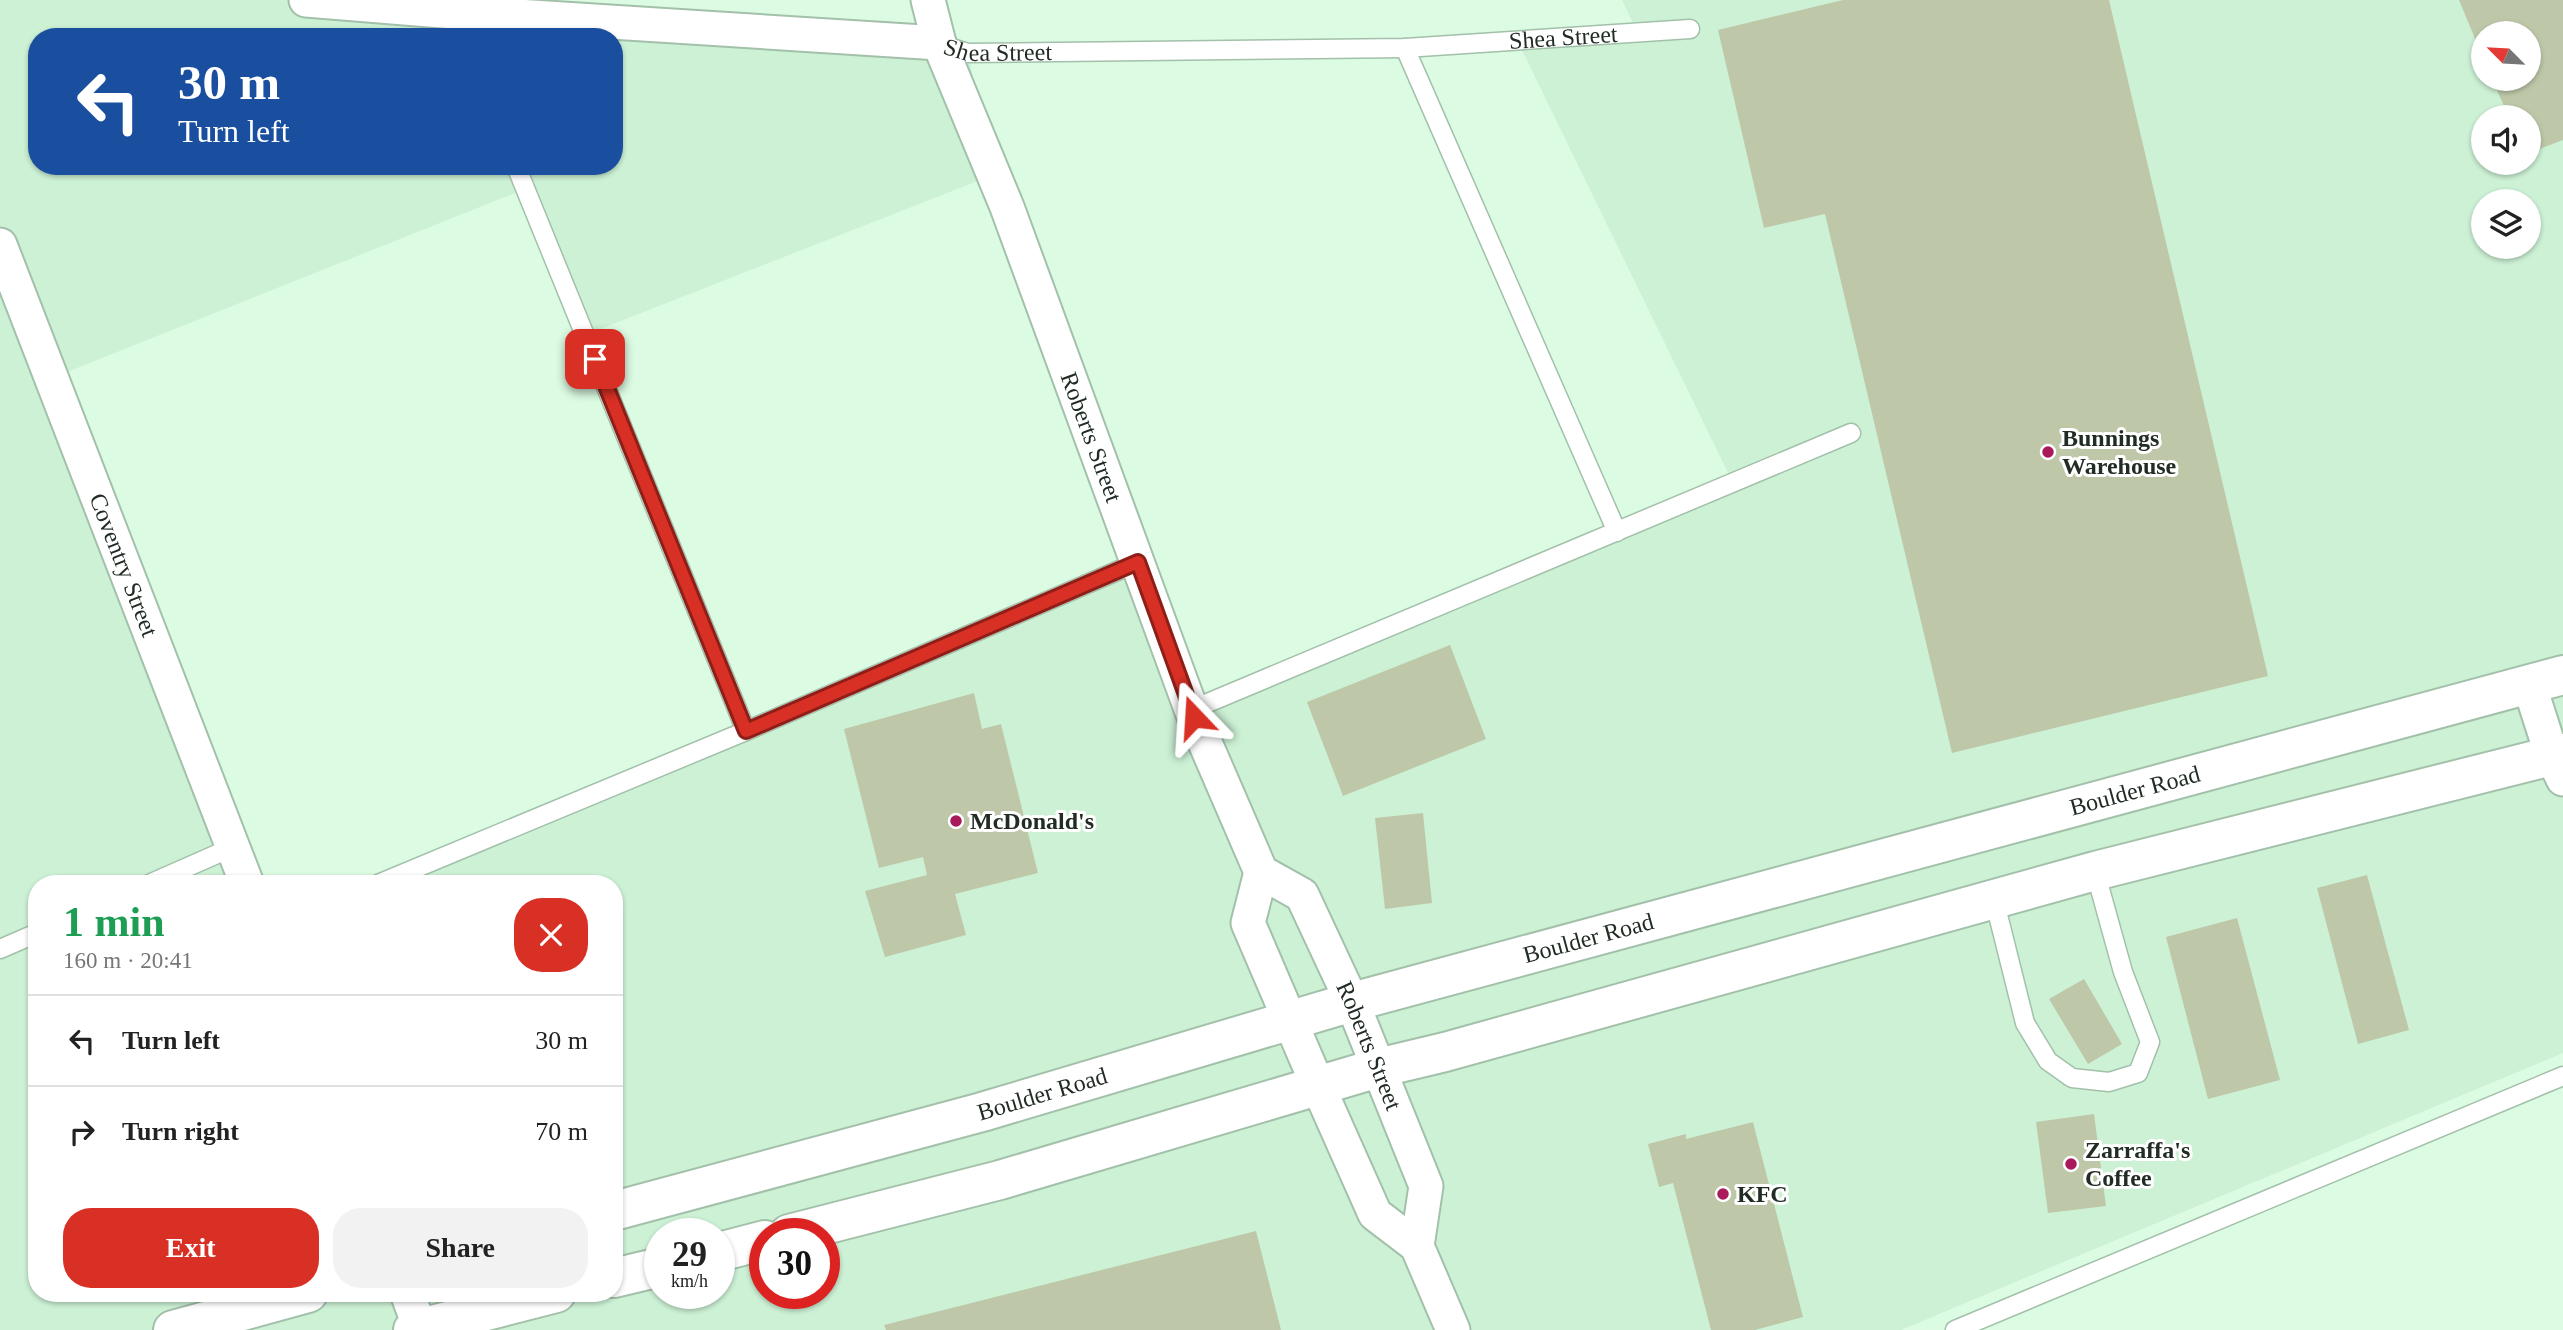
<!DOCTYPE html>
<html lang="en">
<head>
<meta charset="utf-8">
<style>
	body { margin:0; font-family:"Times New Roman",serif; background:#f2f2f2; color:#222; height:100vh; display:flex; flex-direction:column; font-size:26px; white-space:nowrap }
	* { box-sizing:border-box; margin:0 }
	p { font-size:23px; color:#767676 }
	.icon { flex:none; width:38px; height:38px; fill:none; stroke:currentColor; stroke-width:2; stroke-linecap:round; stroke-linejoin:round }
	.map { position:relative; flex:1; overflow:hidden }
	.panel { position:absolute; left:28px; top:875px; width:595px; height:427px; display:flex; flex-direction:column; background:#fff; border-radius:28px; box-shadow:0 2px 5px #0004 }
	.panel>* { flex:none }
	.banner { position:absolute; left:28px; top:28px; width:595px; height:147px; border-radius:28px; box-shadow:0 2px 5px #0004; background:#1a4fa0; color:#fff; overflow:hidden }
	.needle { width:46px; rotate:294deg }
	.tools { position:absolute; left:2471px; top:21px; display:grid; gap:14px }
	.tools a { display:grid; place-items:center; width:70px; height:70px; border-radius:50%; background:#fff; box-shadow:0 2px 5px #0004; font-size:35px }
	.speed { position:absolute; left:644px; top:1218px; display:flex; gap:14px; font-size:35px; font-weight:700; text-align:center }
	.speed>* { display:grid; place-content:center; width:91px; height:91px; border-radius:50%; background:#fff; box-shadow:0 2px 5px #0004; line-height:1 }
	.speed small { font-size:18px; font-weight:400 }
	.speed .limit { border:10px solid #d22; background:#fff; color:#111 }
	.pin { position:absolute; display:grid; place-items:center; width:60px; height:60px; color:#fff; margin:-30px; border-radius:14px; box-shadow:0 4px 10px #0006 }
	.me { position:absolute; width:77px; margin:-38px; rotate:340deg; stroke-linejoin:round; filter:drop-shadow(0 0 5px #0008) }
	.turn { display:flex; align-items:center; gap:24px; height:147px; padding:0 35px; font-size:32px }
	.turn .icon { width:91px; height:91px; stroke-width:2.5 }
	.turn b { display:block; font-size:49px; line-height:60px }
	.round { display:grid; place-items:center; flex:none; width:74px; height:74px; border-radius:28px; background:#f2f2f2 }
	.overview { display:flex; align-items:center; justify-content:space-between; height:119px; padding:0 35px }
	h1 { font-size:42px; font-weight:600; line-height:52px; color:#1e9e55 }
	.cta { display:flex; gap:14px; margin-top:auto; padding:14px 35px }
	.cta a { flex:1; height:80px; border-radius:28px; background:#d93025; color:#fff; font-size:28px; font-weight:600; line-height:80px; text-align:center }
	.cta a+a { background:#f2f2f2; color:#222 }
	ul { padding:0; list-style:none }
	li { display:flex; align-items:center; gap:21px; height:91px; padding:0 35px; border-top:2px solid #e0e0e0 }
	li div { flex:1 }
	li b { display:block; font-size:26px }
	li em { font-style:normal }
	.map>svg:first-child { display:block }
	.built { fill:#ccf1d5; fill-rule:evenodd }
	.building { fill:#bec8a9 }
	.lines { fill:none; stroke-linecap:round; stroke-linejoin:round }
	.service-casing { stroke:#a3c0aa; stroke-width:21 }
	.minor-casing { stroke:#a3c0aa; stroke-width:37 }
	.secondary-casing { stroke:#a3c0aa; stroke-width:42 }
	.service { stroke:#fff; stroke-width:18 }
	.minor { stroke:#fff; stroke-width:33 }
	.secondary { stroke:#fff; stroke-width:38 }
	.route-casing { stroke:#8d1f18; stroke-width:18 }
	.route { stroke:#d93025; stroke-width:12 }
	.poi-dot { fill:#a81a5a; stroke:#fff; stroke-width:2.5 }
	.labels { text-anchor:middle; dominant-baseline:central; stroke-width:6; stroke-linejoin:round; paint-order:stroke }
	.street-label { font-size:24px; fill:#212c24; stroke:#fff }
	.poi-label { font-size:24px; font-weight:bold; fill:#212c24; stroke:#fff; text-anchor:start }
</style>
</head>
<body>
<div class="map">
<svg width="2563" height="1330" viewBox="0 0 2563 1330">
	<rect width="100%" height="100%" fill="#dcfbe3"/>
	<path class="built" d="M0 0H402L968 53 993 175 585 335 525 189 52 378 247 884H37V1293H614V884H376L1138 562 1191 710 1733 483 1517 40 1637 32 1622 0H2563V1053L1901 1330H0ZM2483 33H2529V79H2483ZM37 37H614V166H37ZM2483 117H2529V163H2483ZM2483 201H2529V247H2483ZM660 1234H719V1293H660ZM765 1234H824V1293H765Z"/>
	<path class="building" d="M1843 0H2109L2268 676 1952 753 1825 214 1764 228 1718 30Z
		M2459 0H2563V140L2529 153V117H2509L2492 79H2529V33H2483V58Z
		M1450 645 1486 739 1343 796 1307 702Z
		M974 693 982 729 1001 724 1038 873 955 894 966 935 885 957 865 891 927 875 923 857 879 868 844 729Z
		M1423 813 1432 903 1385 909 1375 818Z
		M2367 875 2409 1030 2358 1044 2317 888Z
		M2237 918 2280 1080 2208 1099 2166 937Z
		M2084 979 2122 1044 2088 1064 2049 999Z
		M2094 1114 2106 1206 2048 1213 2036 1122Z
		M1753 1122 1803 1317 1755 1330H1711L1673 1183 1659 1187 1648 1144 1686 1134V1139Z
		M1256 1231 1281 1330H886L884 1325Z"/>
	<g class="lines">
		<g class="service-casing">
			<g id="service">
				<path d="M454 12 464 37"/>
				<path id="s1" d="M939 44 968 53 1405 48 1690 29"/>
				<path d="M1405 48 1617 532"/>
				<path d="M516 166 746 731"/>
				<path d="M1191 710 1851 433"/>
				<path d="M149 884 233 847"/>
				<path d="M378 884 746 731 1138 562"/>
				<path d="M1994 899 2025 1023 2048 1061 2072 1078 2109 1082 2138 1073 2150 1042 2123 972 2095 871"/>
				<path d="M0 949 37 933"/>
				<path d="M1955 1330 2563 1076"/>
			</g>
		</g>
		<g class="minor-casing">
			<g id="minor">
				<path d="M306 0 454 12 939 43"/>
				<path id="s2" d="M928 0 939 43 1007 207 1194 717 1261 872 1302 895 1352 1002 1426 1186 1417 1246"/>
				<path id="s3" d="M0 245 247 884"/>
				<path d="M2529 684 2552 756 2563 779"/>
				<path d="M1261 872 1248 923 1318 1086 1375 1214 1417 1246 1453 1330"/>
				<path d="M407 1293 420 1328"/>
			</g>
		</g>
		<g class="secondary-casing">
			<g id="secondary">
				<path id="s4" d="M614 1211 982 1112 1352 1002 2563 675"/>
				<path d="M789 1234 1000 1180 1378 1068 1445 1052 2095 871 2563 753"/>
				<path d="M719 1252 765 1240"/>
				<path d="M614 1278 660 1267"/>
				<path d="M173 1330 308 1293"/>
				<path d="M413 1330 556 1293"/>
			</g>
		</g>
		<use href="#service" class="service"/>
		<use href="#minor" class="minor"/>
		<use href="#secondary" class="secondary"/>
	</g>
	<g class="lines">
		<g class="route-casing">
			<path id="route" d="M595 359 746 731 1138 562 1194 717"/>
		</g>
		<use href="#route" class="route"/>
	</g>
	<g class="poi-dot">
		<circle cx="2048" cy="452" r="7"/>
		<circle cx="956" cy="821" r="7"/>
		<circle cx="2071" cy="1164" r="7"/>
		<circle cx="1723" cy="1194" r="7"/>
	</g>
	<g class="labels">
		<g class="street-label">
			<text stroke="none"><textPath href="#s1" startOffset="626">Shea Street</textPath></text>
			<text stroke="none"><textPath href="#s1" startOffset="60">Shea Street</textPath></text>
			<text stroke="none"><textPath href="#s2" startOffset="467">Roberts Street</textPath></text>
			<text stroke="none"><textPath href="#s3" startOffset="343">Coventry Street</textPath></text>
			<text stroke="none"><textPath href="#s4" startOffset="1578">Boulder Road</textPath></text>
			<text stroke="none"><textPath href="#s4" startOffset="1012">Boulder Road</textPath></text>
			<text stroke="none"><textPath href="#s2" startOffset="1146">Roberts Street</textPath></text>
			<text stroke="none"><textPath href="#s4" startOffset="444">Boulder Road</textPath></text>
		</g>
		<g class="poi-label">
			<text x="2062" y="438">Bunnings<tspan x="2062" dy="28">Warehouse</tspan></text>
			<text x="970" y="821">McDonald's</text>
			<text x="2085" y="1150">Zarraffa's<tspan x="2085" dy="28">Coffee</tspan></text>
			<text x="1737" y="1194">KFC</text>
		</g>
	</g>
</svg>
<div class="tools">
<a><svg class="needle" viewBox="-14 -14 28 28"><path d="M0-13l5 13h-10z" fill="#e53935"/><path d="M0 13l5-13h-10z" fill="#767676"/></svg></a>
<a><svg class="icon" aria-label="sound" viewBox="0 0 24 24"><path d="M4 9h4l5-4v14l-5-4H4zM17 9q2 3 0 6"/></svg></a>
<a><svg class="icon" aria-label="layers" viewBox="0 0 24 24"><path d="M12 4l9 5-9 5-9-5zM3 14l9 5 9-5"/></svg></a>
</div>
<div class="speed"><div>29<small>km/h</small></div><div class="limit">30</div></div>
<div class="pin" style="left:595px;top:359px;background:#d93025"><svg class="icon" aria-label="arrive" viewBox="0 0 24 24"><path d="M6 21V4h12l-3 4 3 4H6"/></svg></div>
<svg class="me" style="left:1194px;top:717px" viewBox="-20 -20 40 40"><path d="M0-17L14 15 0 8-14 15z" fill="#d93025" stroke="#fff" stroke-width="4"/></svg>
<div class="banner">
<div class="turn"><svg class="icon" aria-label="left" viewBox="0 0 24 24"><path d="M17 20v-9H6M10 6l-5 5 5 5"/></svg><div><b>30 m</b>Turn left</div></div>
</div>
<section class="panel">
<div class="overview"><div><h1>1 min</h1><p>160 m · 20:41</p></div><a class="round" style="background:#d93025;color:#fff"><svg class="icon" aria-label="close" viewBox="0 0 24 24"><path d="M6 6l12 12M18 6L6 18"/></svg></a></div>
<ul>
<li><svg class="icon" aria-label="left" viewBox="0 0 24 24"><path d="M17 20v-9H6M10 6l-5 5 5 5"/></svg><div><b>Turn left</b></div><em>30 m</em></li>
<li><svg class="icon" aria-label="right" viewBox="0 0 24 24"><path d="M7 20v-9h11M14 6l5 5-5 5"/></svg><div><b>Turn right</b></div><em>70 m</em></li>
</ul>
<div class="cta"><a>Exit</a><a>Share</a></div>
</section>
</div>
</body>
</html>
